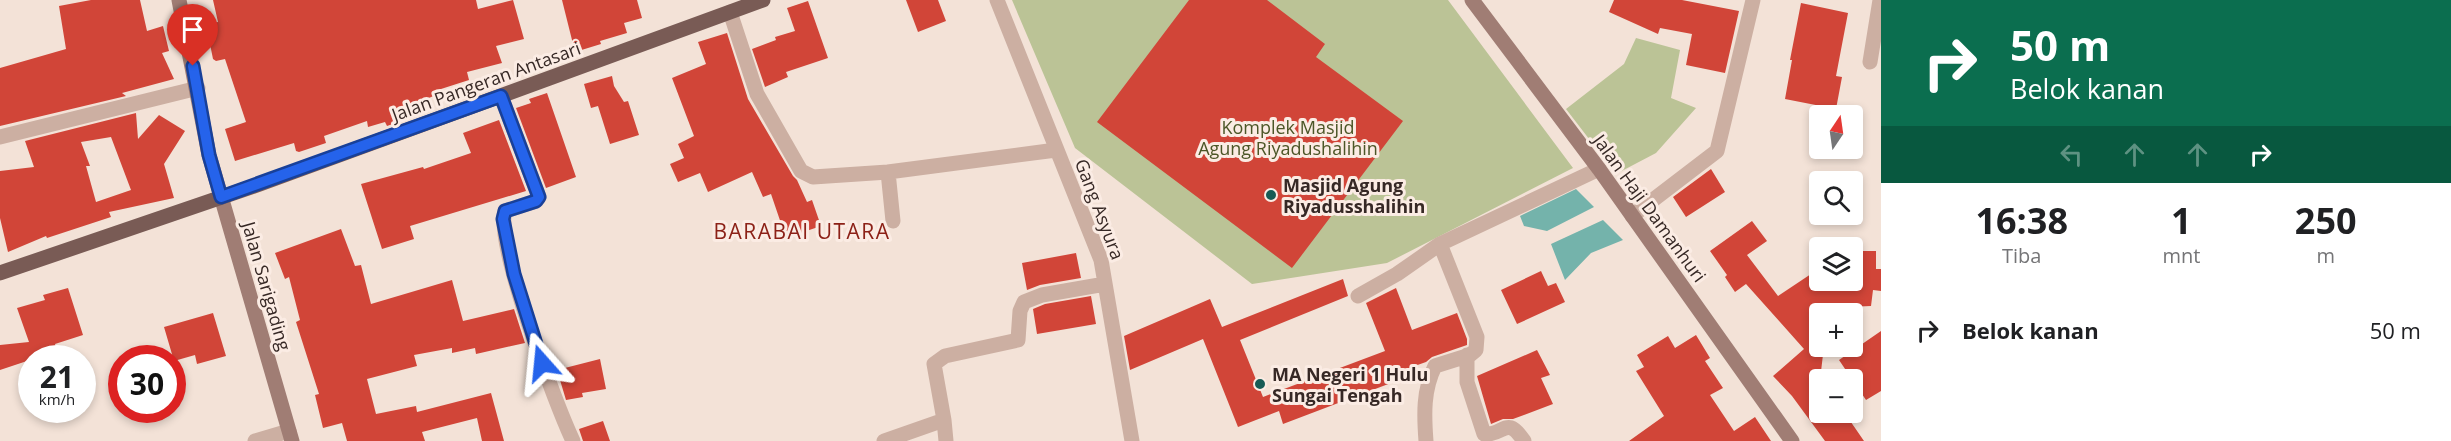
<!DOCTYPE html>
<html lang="id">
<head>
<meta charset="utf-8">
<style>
	body { margin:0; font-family:"Open Sans",sans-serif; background:#f2f2f2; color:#202124; height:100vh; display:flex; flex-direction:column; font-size:22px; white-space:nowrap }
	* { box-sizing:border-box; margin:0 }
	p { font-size:20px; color:#757577 }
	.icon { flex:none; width:33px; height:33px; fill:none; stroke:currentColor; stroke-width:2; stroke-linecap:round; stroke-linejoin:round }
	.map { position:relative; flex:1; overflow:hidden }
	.side { display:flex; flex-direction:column; background:#fff; width:570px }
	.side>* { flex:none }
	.banner { background:#0b6e4f; color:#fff; overflow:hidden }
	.needle { width:39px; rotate:13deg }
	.tools { position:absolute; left:1809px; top:105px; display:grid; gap:12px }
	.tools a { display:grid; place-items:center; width:54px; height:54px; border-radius:6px; background:#fff; box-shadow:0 3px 9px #0003; font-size:30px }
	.speed { position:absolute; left:18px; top:345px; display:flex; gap:12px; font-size:30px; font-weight:700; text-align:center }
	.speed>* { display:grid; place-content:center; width:78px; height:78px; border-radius:50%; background:#fff; box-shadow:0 3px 9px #0003; line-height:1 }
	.speed small { font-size:15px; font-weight:400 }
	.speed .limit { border:9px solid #d22; background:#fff; color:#111 }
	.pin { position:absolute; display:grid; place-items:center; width:51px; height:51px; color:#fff; margin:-62px -26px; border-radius:50% 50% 50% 0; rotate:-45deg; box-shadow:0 0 6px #0007 }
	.pin .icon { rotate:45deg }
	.me { position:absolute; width:66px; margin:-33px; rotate:342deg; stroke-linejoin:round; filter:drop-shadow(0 0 4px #0008) }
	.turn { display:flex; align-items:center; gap:21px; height:126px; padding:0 30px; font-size:27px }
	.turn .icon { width:78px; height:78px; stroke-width:2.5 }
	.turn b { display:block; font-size:42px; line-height:51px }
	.lanes { display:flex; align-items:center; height:57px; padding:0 30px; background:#0003; justify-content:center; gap:30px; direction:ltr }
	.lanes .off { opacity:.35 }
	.eta { display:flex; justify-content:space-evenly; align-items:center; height:102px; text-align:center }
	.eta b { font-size:36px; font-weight:700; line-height:42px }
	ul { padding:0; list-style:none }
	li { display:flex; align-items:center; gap:18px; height:90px; padding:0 30px }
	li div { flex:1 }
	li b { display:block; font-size:22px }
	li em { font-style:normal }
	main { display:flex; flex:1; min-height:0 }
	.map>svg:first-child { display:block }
	.green { fill:#bbc396 }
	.water { fill:#74b3ab }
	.building { fill:#d14538; fill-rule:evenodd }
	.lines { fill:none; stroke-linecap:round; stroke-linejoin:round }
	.street { stroke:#ccafa2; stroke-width:15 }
	.secondary { stroke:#a07d74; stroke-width:15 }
	.primary { stroke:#795b55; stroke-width:15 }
	.route-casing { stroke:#184099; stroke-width:15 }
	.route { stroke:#2563eb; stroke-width:10 }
	.poi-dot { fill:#175b55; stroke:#fbece4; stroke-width:2 }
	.labels { text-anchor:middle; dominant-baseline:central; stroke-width:6; stroke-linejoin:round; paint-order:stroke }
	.street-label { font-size:18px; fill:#362825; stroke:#fbece4 }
	.park-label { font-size:18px; fill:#4c5627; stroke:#fbece4 }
	.poi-label { font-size:18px; font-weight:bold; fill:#362825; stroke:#fbece4; text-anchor:start }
	.quarter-label { font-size:21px; letter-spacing:1.5px; fill:#8c2117; stroke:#fbece4 }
</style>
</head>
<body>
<main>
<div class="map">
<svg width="1881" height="441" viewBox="0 0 1881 441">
	<rect width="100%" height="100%" fill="#f3e2d7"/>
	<path class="green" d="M1012 0H1448L1573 168 1387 263 1252 284 1075 148Z
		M1636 38 1680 50 1671 98 1696 108 1656 153 1616 174 1566 109 1624 64Z"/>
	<path class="water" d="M1576 189 1594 207 1547 231 1524 226 1520 216Z
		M1603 220 1623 240 1591 253 1565 280 1551 244Z"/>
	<path class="building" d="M91 0H140L147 31 163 26 169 51 162 53 174 79 122 93 126 96 0 126V68L66 49 59 6Z
		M213 0H476L478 9 513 0 524 39 496 46 502 63 467 72 469 80 441 89 443 92 417 103 421 114 387 126 385 122 368 127 367 121 324 136 326 143 299 152 296 151 294 143 235 161 225 129 246 122 225 59 216 61 213 59 206 24 218 22Z
		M562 0H637L642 18 624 23 627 33 600 41 601 44 575 52Z
		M906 0H938L946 21 918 32Z
		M1189 0H1267L1325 44 1316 57 1403 121 1292 268 1097 122Z
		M1614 0H1682L1739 11 1725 73 1686 65 1692 34 1660 28 1658 34 1609 12Z
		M808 1 828 58 786 72 788 77 765 87 752 49 776 40 775 37 795 31 787 8Z
		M1801 3 1848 13 1836 76 1842 77 1836 109 1785 99 1792 60H1790Z
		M727 33 748 99 793 176 797 180 807 202 812 200 821 226 786 238 771 194 763 197 752 172 708 192 700 173 678 182 670 164 684 158 678 144 694 136 672 78 706 64 698 42Z
		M612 76 614 86 624 102 628 101 639 135 610 144 598 106 591 108 584 84Z
		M547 93 576 177 546 188 516 108 531 103 529 99Z
		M136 113 138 139 159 115 185 131 164 164 174 198 109 212 111 217 47 238 46 236 8 252 0 218V171L34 167 25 141ZM111 137 131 190 96 202 86 166H90L81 142Z
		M499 120 526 191 410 226 414 239 382 249 361 184 423 167 424 169 471 153 463 133Z
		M1711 169 1725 192 1686 217 1673 197Z
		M1752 221 1767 241 1747 255 1778 296 1820 268V280H1854L1856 251H1876V269H1881V291L1873 290 1871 306 1848 307 1847 314H1820V346H1824L1820 380V412H1844L1864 441H1825L1792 396 1773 376 1804 349 1746 284 1735 292 1725 277 1727 275 1710 251Z
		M341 229 355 266 361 265 371 304 452 280 463 321 514 309 525 343 476 354 475 348 452 353V348L414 355 417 366 367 379 376 414 416 406 417 412 491 393 504 441H482L477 418 422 432 425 441H347L342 423 323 428 315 395 319 394 296 322 300 320 289 277 285 279 275 253Z
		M1076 253 1081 278 1040 285 1027 290 1022 263Z
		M1541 271 1548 286 1556 283 1565 302 1517 324 1501 290Z
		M1343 279 1348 296 1240 340 1263 397 1385 351 1366 303 1396 288 1412 330 1457 313 1467 339V345L1432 357 1426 362 1409 368 1412 375 1283 424 1279 411 1238 427 1203 339 1130 370 1124 336 1210 299 1222 327Z
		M68 288 83 335 55 344 57 351 0 370V345L29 342 17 308 45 300 43 295Z
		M1091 296 1096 324 1037 334 1033 309 1045 304Z
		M213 313 226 356 197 364 195 355 174 361 164 327Z
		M1881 331V391L1866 400 1839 360Z
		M1696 335 1710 358 1705 361 1723 388 1710 395 1734 431 1755 417 1771 441H1629L1664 416 1636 371 1644 367 1637 355 1668 336 1675 348Z
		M1537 350 1550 375 1541 378 1553 404 1513 419H1503L1491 424 1477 376Z
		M600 359 606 389 582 393 583 397 566 400 557 370Z
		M603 421 610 441H583L579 429Z"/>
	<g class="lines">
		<path class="street" d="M997 0 1101 260 1132 441
			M730 12 757 94 801 171 813 177 888 172
			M1870 62 1880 0
			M501 96 539 197 536 201 505 211C495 244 556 405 573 441
			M0 137 198 88
			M1632 216 1717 151 1753 0
			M893 221 888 172 1056 150
			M1358 296 1397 274 1440 244 1599 169
			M1467 355V382L1484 434C1504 436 1506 414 1524 441
			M944 420 934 364 945 356 1018 340 1020 311 1024 302 1042 295 1105 284
			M255 441 289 431
			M884 441 944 420 946 441
			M1426 441C1424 415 1423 390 1435 366L1470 355 1476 350 1477 337 1440 244"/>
		<path class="secondary" d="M179 0 209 155 292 441
			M1472 0 1599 169 1792 441"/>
		<path class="primary" d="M0 273 260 184 763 0"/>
	</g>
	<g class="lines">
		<g class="route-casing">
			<path id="route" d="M193 66 209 155 221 197 501 96 539 197 536 201 505 211 503 219 514 274 542 363"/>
		</g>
		<use href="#route" class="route"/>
	</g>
	<g class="poi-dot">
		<circle cx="1271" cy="195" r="6"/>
		<circle cx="1260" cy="384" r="6"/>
	</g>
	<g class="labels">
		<g class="street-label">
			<text transform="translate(486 81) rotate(-20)">Jalan Pangeran Antasari</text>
			<text transform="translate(1650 208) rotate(54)">Jalan Haji Damanhuri</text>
			<text transform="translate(1100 209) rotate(69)">Gang Asyura</text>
			<text transform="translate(267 286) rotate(74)">Jalan Sarigading</text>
		</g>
		<g class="park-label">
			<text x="1288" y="127">Komplek Masjid<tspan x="1288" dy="21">Agung Riyadushalihin</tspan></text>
		</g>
		<g class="poi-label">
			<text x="1283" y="185">Masjid Agung<tspan x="1283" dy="21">Riyadusshalihin</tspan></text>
			<text x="1272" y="374">MA Negeri 1 Hulu<tspan x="1272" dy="21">Sungai Tengah</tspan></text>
		</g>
		<g class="quarter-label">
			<text x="802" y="231">BARABAI UTARA</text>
		</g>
	</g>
</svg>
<div class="tools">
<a><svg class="needle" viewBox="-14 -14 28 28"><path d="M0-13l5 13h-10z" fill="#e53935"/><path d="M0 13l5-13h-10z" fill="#757577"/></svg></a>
<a><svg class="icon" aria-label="search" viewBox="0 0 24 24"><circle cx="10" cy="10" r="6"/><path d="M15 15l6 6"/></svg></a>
<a><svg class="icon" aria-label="layers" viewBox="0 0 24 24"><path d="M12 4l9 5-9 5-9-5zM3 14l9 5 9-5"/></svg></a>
<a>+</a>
<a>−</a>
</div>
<div class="speed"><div>21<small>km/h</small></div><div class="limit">30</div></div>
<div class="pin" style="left:193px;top:66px;background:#d93025"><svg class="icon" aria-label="arrive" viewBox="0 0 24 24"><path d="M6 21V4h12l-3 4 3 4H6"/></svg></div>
<svg class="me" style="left:542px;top:363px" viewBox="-20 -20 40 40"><path d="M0-17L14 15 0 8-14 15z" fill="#2563eb" stroke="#fff" stroke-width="4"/></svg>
</div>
<section class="side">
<div class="banner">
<div class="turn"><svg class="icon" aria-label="right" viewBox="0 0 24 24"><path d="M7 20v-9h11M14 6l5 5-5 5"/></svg><div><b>50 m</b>Belok kanan</div></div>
<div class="lanes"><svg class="icon off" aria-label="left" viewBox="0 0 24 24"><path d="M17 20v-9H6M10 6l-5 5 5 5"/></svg><svg class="icon off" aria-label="ahead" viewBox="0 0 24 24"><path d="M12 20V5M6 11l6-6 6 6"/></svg><svg class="icon off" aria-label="ahead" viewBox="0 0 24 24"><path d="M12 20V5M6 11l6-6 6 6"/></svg><svg class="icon" aria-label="right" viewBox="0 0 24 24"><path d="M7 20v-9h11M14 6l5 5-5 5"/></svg></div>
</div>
<div class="eta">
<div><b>16:38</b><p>Tiba</p></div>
<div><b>1</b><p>mnt</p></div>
<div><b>250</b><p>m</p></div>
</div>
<ul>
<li><svg class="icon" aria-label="right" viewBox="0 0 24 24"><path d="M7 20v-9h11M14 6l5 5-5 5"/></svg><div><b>Belok kanan</b></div><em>50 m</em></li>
</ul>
</section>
</main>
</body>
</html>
